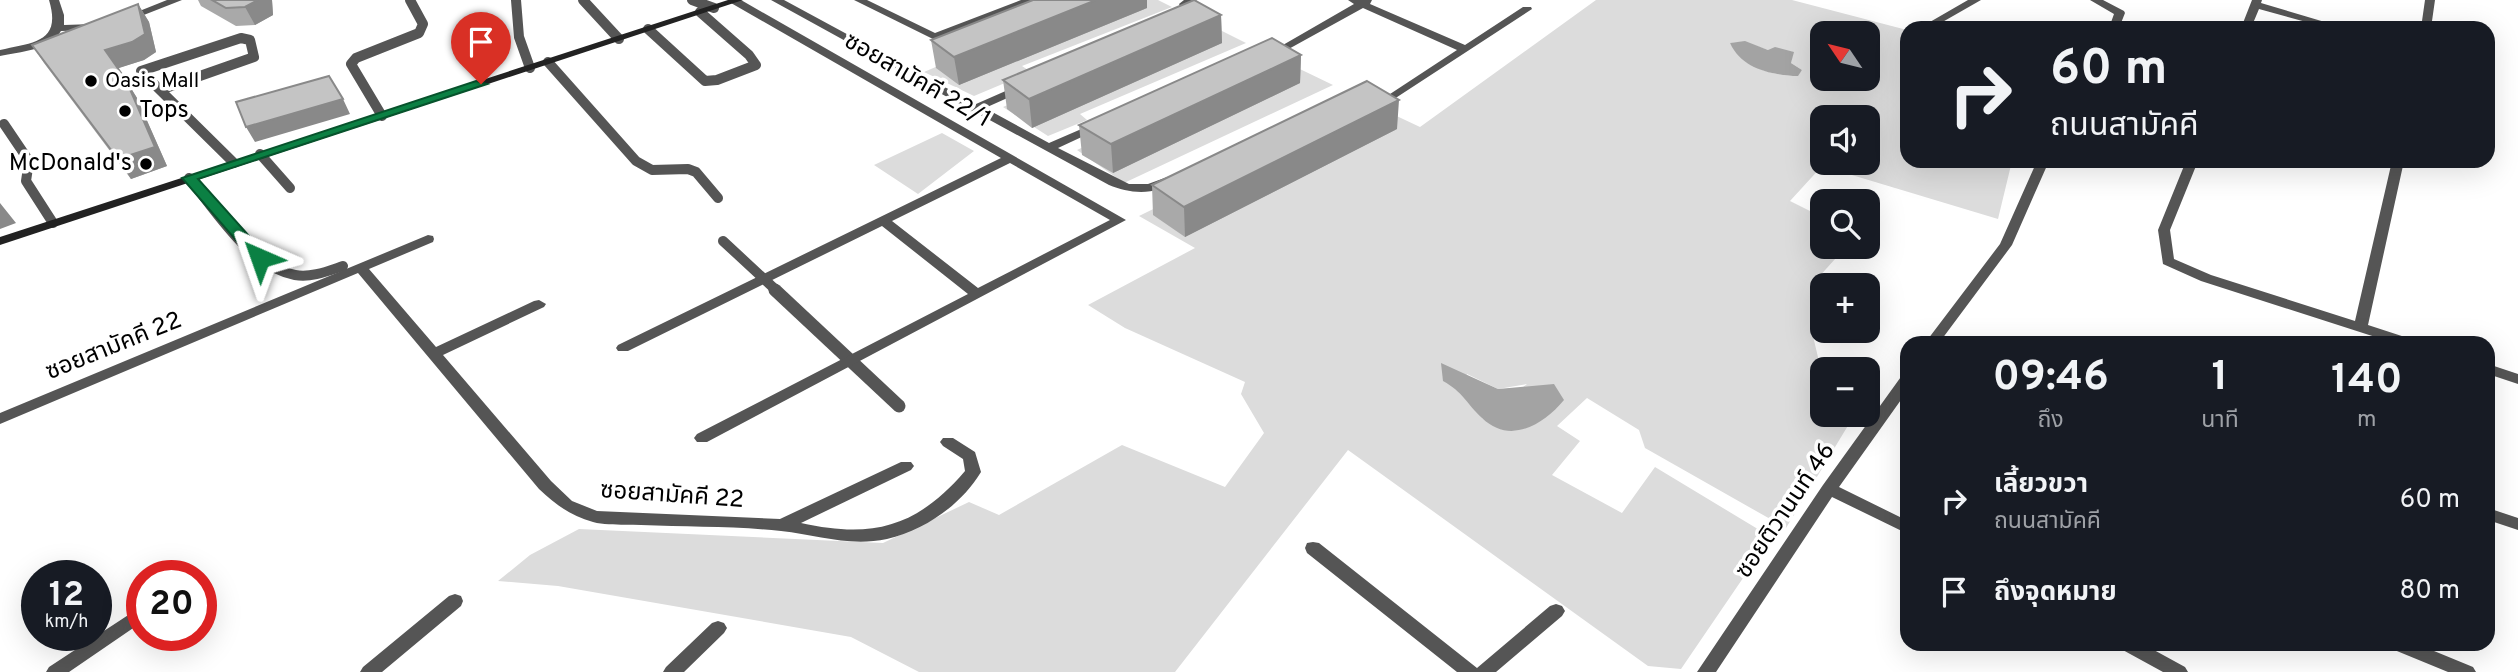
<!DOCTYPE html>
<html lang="th">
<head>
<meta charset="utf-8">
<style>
	body { margin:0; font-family:Overpass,"Noto Sans Thai",sans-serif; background:#20242c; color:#f1f3f6; height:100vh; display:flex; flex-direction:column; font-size:26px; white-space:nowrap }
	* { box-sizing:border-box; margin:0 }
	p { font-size:23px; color:#9ea1a6 }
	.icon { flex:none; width:38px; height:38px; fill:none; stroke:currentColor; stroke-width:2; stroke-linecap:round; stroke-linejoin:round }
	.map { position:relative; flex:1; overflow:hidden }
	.sheet { position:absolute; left:1900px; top:336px; width:595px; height:315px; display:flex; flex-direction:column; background:#171b24; border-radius:21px; box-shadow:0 7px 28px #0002 }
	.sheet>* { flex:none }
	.banner { position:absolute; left:1900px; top:21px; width:595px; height:147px; border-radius:21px; box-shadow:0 7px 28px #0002; background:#171b24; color:#f1f3f6; overflow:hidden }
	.needle { width:46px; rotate:305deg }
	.buttons { position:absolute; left:1810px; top:21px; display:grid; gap:14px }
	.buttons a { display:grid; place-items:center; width:70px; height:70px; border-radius:14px; background:#171b24; box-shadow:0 7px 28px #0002; font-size:35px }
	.speed { position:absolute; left:21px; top:560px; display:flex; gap:14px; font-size:35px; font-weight:700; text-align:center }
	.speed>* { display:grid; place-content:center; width:91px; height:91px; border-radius:50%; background:#171b24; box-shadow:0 7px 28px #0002; line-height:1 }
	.speed small { font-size:18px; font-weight:400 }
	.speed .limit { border:10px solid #d22; background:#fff; color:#111 }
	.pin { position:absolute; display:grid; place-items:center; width:60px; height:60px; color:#fff; margin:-72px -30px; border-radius:50% 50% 50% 0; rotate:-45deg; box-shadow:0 0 7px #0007 }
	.pin .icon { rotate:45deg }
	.me { position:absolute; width:77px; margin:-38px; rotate:317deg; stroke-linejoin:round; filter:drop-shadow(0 0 5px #0008) }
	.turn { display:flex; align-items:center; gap:24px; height:147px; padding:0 35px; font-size:32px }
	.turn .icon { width:91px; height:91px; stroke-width:2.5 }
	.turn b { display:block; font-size:49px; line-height:60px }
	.eta { display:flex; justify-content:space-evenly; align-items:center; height:119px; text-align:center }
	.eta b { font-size:42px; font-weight:700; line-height:49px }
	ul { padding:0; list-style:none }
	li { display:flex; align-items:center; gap:21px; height:91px; padding:0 35px }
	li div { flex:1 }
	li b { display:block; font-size:26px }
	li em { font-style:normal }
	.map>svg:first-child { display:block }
	.green { fill:#dcdcdc; fill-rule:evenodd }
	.water { fill:#a3a3a3 }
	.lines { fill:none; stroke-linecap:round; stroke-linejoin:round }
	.service-far1 { stroke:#555; stroke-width:10 }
	.service { stroke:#555; stroke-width:13 }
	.minor { fill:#555; fill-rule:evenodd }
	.secondary { fill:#222; fill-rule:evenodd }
	.wall { fill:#a9a9a9 }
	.shaded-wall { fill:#898989 }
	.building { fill:#c4c4c4; stroke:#898989; stroke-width:2 }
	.route { fill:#0b8043; stroke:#07532c; stroke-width:2 }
	.poi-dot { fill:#000; stroke:#fff; stroke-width:2.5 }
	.labels { text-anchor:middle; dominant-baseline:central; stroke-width:7; stroke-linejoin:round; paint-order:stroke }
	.far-poi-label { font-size:21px; fill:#000; stroke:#fff; text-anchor:start }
	.street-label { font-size:24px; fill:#000; stroke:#fff }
	.poi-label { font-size:24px; fill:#000; stroke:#fff; text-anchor:start }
</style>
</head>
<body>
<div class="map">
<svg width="2518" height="672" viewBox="0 0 2518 672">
	<rect width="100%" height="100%" fill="#fff"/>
	<path class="green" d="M1091 0H1158L1172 7 1022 66 1031 72 974 96 924 72Z
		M1596 0H1792L1907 30 1908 161H2012L1998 219 1822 166 1790 201 1822 217V247H1846L1816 280 1812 332 1822 374V415H1845L1852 419 1786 528 1645 448 1639 430 1587 398 1557 426 1580 441 1552 475 1622 513 1655 467 1771 537 1681 669 1648 666 1348 450 1175 672H919L851 637 558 586 498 581 530 555 579 529 883 543 969 502 999 515 1122 445 1225 487 1264 433 1241 394 1245 382 1125 328 1088 305 1195 248 1139 216 1369 103 1420 127ZM1822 33H1867V79H1822ZM1745 42 1768 50 1793 52 1791 63 1802 70 1797 76C1769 75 1746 68 1730 43ZM1822 117H1867V163H1822ZM1467 374 1498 389 1527 384 1483 419 1460 391Z
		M1202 21 1246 43 1080 114 1087 120 1048 136 1003 107Z
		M1277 58 1333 85 1124 183 1077 150Z
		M942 133 974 151 918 194 874 165Z"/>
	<path class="water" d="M1745 41 1768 50 1775 47 1794 52 1791 63 1802 70 1798 76C1771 75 1742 69 1730 43Z
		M1441 363 1498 389 1554 384 1564 400C1543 425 1510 445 1482 418 1466 403 1463 392 1443 381Z"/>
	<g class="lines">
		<path class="service-far1" d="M516 0 519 37 530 68
			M583 0 619 39
			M692 0 714 8
			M648 29 705 81 717 80 756 65 749 55 700 12
			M241 38 250 40 254 57 160 90 141 71Z
			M548 62 636 161 652 170 688 169 696 172 718 198
			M160 90 234 163
			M382 116 351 64 356 58 419 33 423 24 410 0
			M4 124 29 161 26 181 53 223
			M260 154 290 188
			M189 178C217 212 249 266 295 275 311 278 328 271 343 266
			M723 241 777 291"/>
		<path class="service" d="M775 290 899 406"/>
		<path class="minor" d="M49 0H59L64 15V25L94 24 99 27 94 30 61 31C50 50 20 52 0 56V50C33 42 62 43 49 0Z
			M167 0H182L131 20H123L122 18Z
			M731 0H741L1126 220 707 442H697L694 438 697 434 968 294 882 226 628 351H618L616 348 618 345 1001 158 731 3ZM1010 163 1110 220 978 288 892 221Z
			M771 0H784L976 104 1017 86H1025V90L985 108 1049 143 1093 124H1101V128L1058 148 1129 184H1148L1170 176 1176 180C1157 196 1130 194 1109 185L975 112 970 111 969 109Z
			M854 0H867L935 33 1021 0H1035L935 40Z
			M1184 0H1197L1188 6H1180L1179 4Z
			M1348 0H1372L1370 4 1465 45 1523 7H1531L1532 9 1391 101 1387 100V96L1457 50 1363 8 1285 51 1281 52 1276 49 1354 4Z
			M1968 0H1981L1932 28 1923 26Z
			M2090 0H2103L2124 11 2125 13 2119 28H2109L2114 14Z
			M2252 0H2262L2261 3 2345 28H2328L2259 9 2251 28H2241Z
			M2425 0H2435L2431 28H2421Z
			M2037 161H2049L2012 245 1939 343H1925L2000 244Z
			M2186 161H2198L2170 230 2174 259 2211 275 2355 321 2392 161H2404L2368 325 2414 340 2416 343H2394L2201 281 2163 264 2158 230Z
			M428 235 433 236 434 239 433 242 369 269 436 347 534 301 539 300 546 304 544 307 443 355 551 481 572 501 597 511 780 519 901 462H911L914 466 911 470 801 523C873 539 917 527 965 471L963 459 943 446 940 442 943 438H953L975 452 981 472C961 505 925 530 887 539 849 547 818 535 781 531 735 526 688 527 641 525 626 524 608 526 593 522 571 516 556 505 539 489L358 273 0 424V413Z
			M2488 364 2518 374V384L2488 374Z
			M1908 373V390L1839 487 1908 521V534L1832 497 1716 672H1697L1823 485 1903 374Z
			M2488 508 2518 518V530L2488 520Z
			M1313 542 1319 543 1477 668 1550 606 1556 604 1562 606 1565 611 1562 616 1496 672H1457L1307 553 1305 548 1307 543Z
			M455 594 461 596 463 601 461 606 382 672H360L363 667 449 596Z
			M142 606V622L69 672H46L49 667Z
			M718 621 724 623 727 628 724 633 684 672H663L666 667 712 623Z
			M2118 644H2143L2185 667 2188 672H2163L2121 649Z
			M2389 644H2417L2473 667 2476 672H2448L2392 649Z"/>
		<path class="secondary" d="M728 0H743L0 245V237Z"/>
	</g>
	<path class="wall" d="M198 0H272L273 15 255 25 236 26 201 6Z
		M138 4 149 22 156 52 144 60 118 68 137 98 167 166 131 179 44 63 32 45Z
		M1147 8 959 85 936 68 931 40Z
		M1221 15 1222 43 1032 128 1007 109 1003 80Z
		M1301 55 1300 83 1113 173 1082 155 1079 125Z
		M1397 129 1185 237 1153 215 1152 185Z"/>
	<path class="shaded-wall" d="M258 0H272L273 15 255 25 245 7Z
		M1096 0H1147V8L959 85 954 57Z
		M138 4 149 22 156 52 144 60 116 69 105 50Z
		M1221 15 1222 43 1032 128 1029 99Z
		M1301 55 1300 83 1113 173 1111 144Z
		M126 80 137 98 167 166 131 179 118 159Z
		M343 99 350 114 255 142 246 127Z
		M1399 100 1397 129 1185 237 1184 207Z
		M0 203 16 223 0 229Z"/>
	<path class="building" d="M212 0H258L245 7 226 8Z
		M1033 0H1096L954 57 931 40Z
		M1194 0 1221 15 1029 99 1003 80Z
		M138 4 145 34 132 42 105 50 126 80 155 147 118 159 32 45Z
		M1272 38 1301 55 1111 144 1079 125Z
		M329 76 343 99 246 127 236 102Z
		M1367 81 1399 100 1184 207 1152 185Z"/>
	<path class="route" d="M476 81 487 84 198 179 266 255V262H255L182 178Z"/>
	<g class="poi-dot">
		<circle cx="91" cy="81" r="7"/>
		<circle cx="125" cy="111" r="7"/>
		<circle cx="146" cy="164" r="7"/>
	</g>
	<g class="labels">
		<g class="far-poi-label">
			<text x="105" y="81">Oasis Mall</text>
		</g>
		<g class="street-label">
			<text transform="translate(917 81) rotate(30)">ซอยสามัคคี 22/1</text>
			<text transform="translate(114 347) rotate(-22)">ซอยสามัคคี 22</text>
			<text transform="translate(672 496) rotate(4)">ซอยสามัคคี 22</text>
			<text transform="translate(1786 511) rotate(-56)">ซอยติวานนท์ 46</text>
		</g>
		<g class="poi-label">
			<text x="139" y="111">Tops</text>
			<text x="132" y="164" text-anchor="end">McDonald's</text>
		</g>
	</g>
</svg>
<div class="buttons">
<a><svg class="needle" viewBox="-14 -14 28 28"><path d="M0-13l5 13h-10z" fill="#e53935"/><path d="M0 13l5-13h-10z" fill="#9ea1a6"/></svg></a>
<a><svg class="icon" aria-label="sound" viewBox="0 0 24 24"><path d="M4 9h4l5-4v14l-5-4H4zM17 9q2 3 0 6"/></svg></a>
<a><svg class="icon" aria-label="search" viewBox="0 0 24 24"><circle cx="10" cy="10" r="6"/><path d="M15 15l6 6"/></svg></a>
<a>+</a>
<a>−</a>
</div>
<div class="speed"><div>12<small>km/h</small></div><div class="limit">20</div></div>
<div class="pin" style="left:481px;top:84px;background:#d93025"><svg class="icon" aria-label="arrive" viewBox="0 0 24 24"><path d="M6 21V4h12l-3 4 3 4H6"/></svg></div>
<svg class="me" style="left:260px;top:258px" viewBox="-20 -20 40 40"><path d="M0-17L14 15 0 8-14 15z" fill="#0b8043" stroke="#fff" stroke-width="4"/></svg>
<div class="banner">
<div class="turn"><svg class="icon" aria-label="right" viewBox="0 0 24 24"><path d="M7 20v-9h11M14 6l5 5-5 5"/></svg><div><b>60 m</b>ถนนสามัคคี</div></div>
</div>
<section class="sheet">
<div class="eta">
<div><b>09:46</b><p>ถึง</p></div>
<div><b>1</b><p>นาที</p></div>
<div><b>140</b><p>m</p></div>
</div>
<ul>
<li><svg class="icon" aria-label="right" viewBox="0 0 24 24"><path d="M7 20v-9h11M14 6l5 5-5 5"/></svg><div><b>เลี้ยวขวา</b><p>ถนนสามัคคี</p></div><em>60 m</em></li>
<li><svg class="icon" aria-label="arrive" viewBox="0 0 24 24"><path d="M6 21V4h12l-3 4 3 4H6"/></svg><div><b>ถึงจุดหมาย</b></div><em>80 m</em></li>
</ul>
</section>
</div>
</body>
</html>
